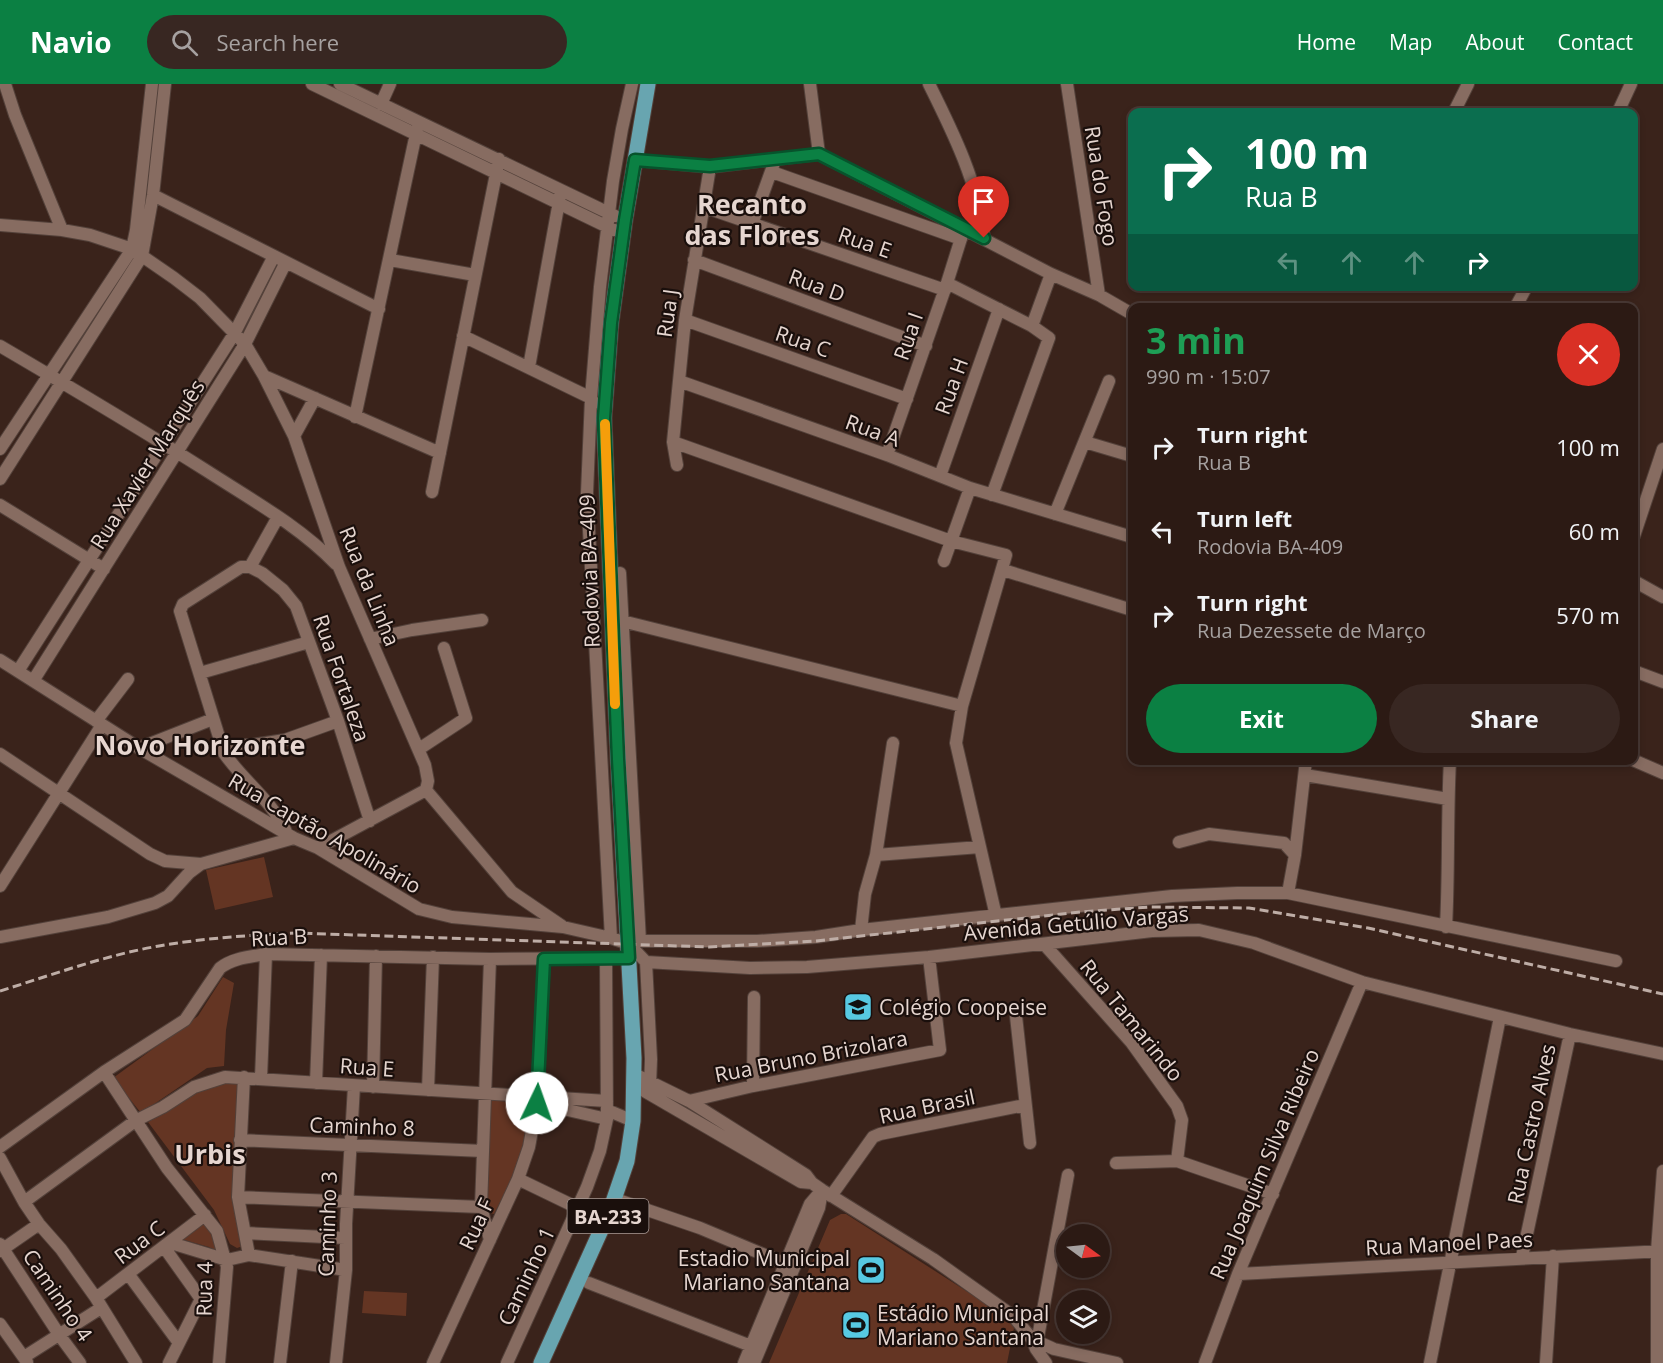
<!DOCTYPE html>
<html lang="en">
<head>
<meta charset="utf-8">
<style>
	body { margin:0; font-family:"Open Sans",sans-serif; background:#382722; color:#f1f3f6; height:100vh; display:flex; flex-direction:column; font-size:22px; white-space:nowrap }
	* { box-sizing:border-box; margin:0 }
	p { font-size:20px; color:#a6a1a0 }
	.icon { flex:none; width:33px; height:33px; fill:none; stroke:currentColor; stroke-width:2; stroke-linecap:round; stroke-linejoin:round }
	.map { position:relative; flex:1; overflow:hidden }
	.drawer { position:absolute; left:1128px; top:219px; width:510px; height:462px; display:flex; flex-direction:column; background:#2c1a14; border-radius:12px; box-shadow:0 3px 9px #0003,0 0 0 2px #483834 }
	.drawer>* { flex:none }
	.banner { position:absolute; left:1128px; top:24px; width:510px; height:183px; border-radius:12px; box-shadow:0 3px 9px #0003,0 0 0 2px #483834; background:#0b6e4f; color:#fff; overflow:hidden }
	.needle { width:39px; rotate:105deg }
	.fabs { position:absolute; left:1056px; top:1140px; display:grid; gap:12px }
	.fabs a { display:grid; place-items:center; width:54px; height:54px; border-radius:50%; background:#2c1a14; box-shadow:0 3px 9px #0003,0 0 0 2px #483834; font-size:30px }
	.pin { position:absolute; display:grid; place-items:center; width:51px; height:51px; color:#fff; margin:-62px -26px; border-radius:50% 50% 50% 0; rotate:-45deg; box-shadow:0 0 6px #0007 }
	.pin .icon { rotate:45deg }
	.me { position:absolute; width:66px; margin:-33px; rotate:3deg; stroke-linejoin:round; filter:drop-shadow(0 0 4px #0008) }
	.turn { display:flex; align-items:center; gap:21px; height:126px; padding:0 18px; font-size:27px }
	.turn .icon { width:78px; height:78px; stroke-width:2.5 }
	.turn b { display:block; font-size:42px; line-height:51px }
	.lanes { display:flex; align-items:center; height:57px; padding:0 18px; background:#0003; justify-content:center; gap:30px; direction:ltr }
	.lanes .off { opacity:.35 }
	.round { display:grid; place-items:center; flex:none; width:63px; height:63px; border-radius:32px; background:#382722 }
	.overview { display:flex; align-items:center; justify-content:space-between; height:102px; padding:0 18px }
	h1 { font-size:36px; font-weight:700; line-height:45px; color:#1e9e55 }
	.button { display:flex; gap:12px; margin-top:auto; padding:12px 18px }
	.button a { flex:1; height:69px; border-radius:36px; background:#0b8043; color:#fff; font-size:24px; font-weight:700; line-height:69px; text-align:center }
	.button a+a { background:#382722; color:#f1f3f6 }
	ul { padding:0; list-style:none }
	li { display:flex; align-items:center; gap:18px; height:84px; padding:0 18px }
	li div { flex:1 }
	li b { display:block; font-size:22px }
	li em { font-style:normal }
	header { display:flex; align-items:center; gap:36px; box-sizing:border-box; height:84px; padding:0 30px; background:#0b8043; color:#fff }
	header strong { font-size:28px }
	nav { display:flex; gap:33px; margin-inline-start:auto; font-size:21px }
	.search { width:420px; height:54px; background:#382722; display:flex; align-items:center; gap:15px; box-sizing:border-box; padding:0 21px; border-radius:33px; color:#a6a1a0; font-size:22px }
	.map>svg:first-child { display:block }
	.green { fill:#643523 }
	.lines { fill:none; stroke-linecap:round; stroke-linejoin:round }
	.minor-casing { stroke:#53413a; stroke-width:14 }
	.major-casing { stroke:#53413a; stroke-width:17 }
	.minor { stroke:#876c61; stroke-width:12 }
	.major { stroke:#68a5b0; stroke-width:15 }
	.rail { stroke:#beada6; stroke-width:3; stroke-dasharray:9 4.5; stroke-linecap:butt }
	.route-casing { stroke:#07532c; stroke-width:15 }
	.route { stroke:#0b8043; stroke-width:10 }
	.slow { stroke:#f59e0b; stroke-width:10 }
	.labels { text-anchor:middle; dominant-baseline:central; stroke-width:4.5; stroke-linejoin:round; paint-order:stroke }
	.shield { fill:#1a0f0c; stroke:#a99a95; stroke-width:1.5 }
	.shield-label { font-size:20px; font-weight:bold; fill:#e6d6d0 }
	.street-label { font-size:21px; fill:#e6d6d0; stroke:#1a0f0c }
	.poi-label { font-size:21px; fill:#e6d6d0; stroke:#1a0f0c; text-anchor:start }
	.district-label { font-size:27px; font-weight:bold; fill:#e6d6d0; stroke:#1a0f0c }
</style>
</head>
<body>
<header>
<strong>Navio</strong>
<div class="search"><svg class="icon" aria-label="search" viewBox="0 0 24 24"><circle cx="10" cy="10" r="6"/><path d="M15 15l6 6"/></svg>Search here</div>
<nav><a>Home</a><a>Map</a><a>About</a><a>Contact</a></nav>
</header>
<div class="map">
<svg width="1663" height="1279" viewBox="0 0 1663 1279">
	<rect width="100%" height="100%" fill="#3a231b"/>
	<path class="green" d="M264 773 273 813 215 826 206 786Z
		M223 893 234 899 226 946 224 982 207 984 141 1029 113 994 198 932Z
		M239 997 243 1162 237 1164 230 1160 214 1126 148 1038 191 1007 206 999Z
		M488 1013 534 1021 515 1090 494 1130 483 1127Z
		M841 1130H846L1010 1235 1014 1244 1007 1279H769L830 1136Z
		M210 1132 217 1168 209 1163 181 1155Z
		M364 1207 407 1209 406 1232 362 1229Z"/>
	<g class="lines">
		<g class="minor-casing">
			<path id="minor" d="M5 0 15 31 62 146
				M312 0 614 146
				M340 0 615 132
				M810 0 819 70
				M929 0C953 48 979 101 984 154
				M1067 0 1099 211
				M381 20 390 0
				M1454 28 1468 0
				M1618 28 1631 0
				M635 76 710 83 819 70 1051 190 1099 211 1132 230
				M772 88 961 155
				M153 111 379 225
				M704 123 945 206
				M752 140 773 82
				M0 141 62 146 90 151 132 165 174 194 200 214 245 260 264 292 294 352 339 483 425 681 428 697 426 706 512 808 562 842
				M390 176 475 191
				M694 176 926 262
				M947 199 1032 242 1049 254 992 411
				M1515 224 1527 202
				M685 236 907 315
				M1032 242 1051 190
				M463 252 591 314 594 319
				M0 262C70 303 139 344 207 387 252 416 299 442 336 480
				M529 283 560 112
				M264 292 440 369
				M679 297 887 371 970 404 1132 453
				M355 333 417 45
				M294 352 315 314
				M673 358 951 457 1006 471 962 622 956 659 996 832
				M1085 358 1132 372
				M0 365 132 165 136 146 152 0
				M887 371 947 199 964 145
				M677 381 673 358 685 236 710 83
				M940 392 999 225
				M0 395 142 172 153 111 165 0
				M432 408 499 75
				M0 421 104 485
				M1055 430 1109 297
				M1634 452 1663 365
				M944 477 970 404
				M250 483H241L183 520 180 527 224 669C244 698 273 717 287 750
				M250 483 262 489 283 506 296 522 338 637 370 737
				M250 483 278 433
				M1003 486 1132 526
				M620 489 640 857
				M1634 497 1663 513
				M615 533 622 537 962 622
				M370 555 412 546 482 536
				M0 576 139 664 294 754 318 764 419 825 452 833 563 843 611 854 629 860 646 878 750 884 807 883 929 873 1152 847 1199 846 1254 859 1362 898 1570 950 1663 970
				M18 587 234 250 274 172
				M1634 587 1663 598
				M200 589 309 558
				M33 597 245 260 286 178
				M96 637 128 595
				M221 661H252L285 656 338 637
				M139 664 213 635
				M419 665 466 634 444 564
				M0 670 150 770 165 777 201 780
				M1633 676 1663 689
				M1305 691 1448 715
				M1179 758 1209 750 1284 759 1295 771
				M318 764 426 706
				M876 771 893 659
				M0 802 102 641
				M1288 809 1295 771 1306 676
				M1446 843C1449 787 1447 732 1450 676
				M861 846 865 810 876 771 980 763
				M0 853 108 833 155 819 168 812 189 789 201 780 294 754
				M611 854 587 409 591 314 600 203 613 97 622 45 632 0
				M628 854 640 857H757L816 853 861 846 1172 812 1237 809H1288L1616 877
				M1044 860 1131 958 1177 1022 1182 1036 1177 1077 1273 1110
				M490 875 481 1123 490 1156
				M646 878 651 975 650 1002
				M1016 932 1030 1059
				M104 988 167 1084 217 1147 227 1183 219 1279
				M634 990 689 1017 806 1091 812 1099 822 1106 933 1175 1013 1232 1032 1255 1036 1265 1046 1279
				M244 993 238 1113 249 1171
				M261 994 266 870
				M316 999 321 871
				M634 1001 801 1098 812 1099
				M753 1002 754 913
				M373 1003 376 872
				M428 1006 433 873
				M689 1017 753 1002 940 966 929 873
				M537 1019 607 1035
				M607 1026 633 1037
				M240 1056 483 1067
				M0 1063 104 988 185 936 220 884C233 874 249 873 266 870L490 875 629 874
				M0 1074 24 1118 39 1140 61 1165 96 1214 136 1279
				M1116 1079 1177 1077
				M518 1095 578 1124
				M831 1112 873 1053 880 1050 1025 1021
				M238 1113 481 1123
				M621 1117 700 1144 784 1179
				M24 1118 135 1037 163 1023 194 1003 225 993 607 1017
				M246 1149 345 1154
				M171 1159 227 1176 249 1171 346 1186
				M0 1160 60 1252 80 1279
				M164 1163 201 1215 169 1279
				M0 1167 39 1140
				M1522 1173 1570 950
				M1238 1190 1663 1167
				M129 1191 179 1259
				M589 1199 751 1262
				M96 1214 205 1131
				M0 1240 27 1278
				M1032 1255 1054 1265 1117 1279
				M1036 1264 1068 1091
				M24 1273 101 1224
				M280 1279 292 1177
				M336 1279 346 1186V1140L354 1002
				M433 1279 518 1095 529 1063 537 1019 544 875
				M507 1279 587 1103 600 1067 607 1035 606 875
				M744 1279 810 1120 822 1106
				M754 1279 819 1124 822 1107
				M1205 1279 1238 1190 1362 898
				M1430 1279 1500 933
				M1546 1279 1553 1172
				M1657 1279V1167L1663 1087"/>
		</g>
		<g class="major-casing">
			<path id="major" d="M541 1279 611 1124 627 1077 633 1037 634 974 618 675 604 334 611 239 625 136 648 0"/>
		</g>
		<use href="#minor" class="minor"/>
		<use href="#major" class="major"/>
		<path class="rail" d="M0 907C52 891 106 871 159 862 205 854 251 851 297 849L709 863 816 857 1080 828 1150 823 1249 824 1368 844 1663 910"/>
	</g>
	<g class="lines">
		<g class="route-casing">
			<path id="route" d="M537 1019 544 875 629 874 618 675 604 334 611 239 625 136 635 76 710 82 819 70 984 154"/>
		</g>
		<use href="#route" class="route"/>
		<path class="slow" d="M605 340 615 620"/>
	</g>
	<defs>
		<g id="school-square" transform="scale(1.5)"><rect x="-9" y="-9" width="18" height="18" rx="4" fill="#57c9e2" stroke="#1a0f0c"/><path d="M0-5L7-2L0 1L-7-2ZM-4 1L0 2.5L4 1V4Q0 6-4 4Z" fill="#111"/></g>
		<g id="stadium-square" transform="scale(1.5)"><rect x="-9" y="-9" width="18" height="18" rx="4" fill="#57c9e2" stroke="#1a0f0c"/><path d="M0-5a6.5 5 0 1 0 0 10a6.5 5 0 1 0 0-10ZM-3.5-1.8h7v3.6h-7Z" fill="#111"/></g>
	</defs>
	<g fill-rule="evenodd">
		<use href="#school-square" x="858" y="923"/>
		<use href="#stadium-square" x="871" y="1186"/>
		<use href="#stadium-square" x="856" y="1241"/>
	</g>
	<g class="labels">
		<rect class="shield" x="567.5" y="1115" width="81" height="34" rx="4.5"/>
		<g class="shield-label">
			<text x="608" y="1132">BA-233</text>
		</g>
		<g class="street-label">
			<text transform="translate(1102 102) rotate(81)">Rua do Fogo</text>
			<text transform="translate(865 158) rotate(19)">Rua E</text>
			<text transform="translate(817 201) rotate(20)">Rua D</text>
			<text transform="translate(667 229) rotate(-82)">Rua J</text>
			<text transform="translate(908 252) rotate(-71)">Rua I</text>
			<text transform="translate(803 257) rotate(19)">Rua C</text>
			<text transform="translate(951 302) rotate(-70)">Rua H</text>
			<text transform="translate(873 346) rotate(20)">Rua A</text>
			<text transform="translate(147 380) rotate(-58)">Rua Xavier Marquês</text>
			<text transform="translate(589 487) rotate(-92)">Rodovia BA-409</text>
			<text transform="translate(370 502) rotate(68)">Rua da Linha</text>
			<text transform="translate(342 594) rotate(71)">Rua Fortaleza</text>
			<text transform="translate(325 749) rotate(30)">Rua Captão Apolinário</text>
			<text transform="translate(1076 839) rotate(-5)">Avenida Getúlio Vargas</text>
			<text transform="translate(279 853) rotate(-3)">Rua B</text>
			<text transform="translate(1132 936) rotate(51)">Rua Tamarindo</text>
			<text transform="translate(811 972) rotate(-11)">Rua Bruno Brizolara</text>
			<text transform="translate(367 983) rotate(4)">Rua E</text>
			<text transform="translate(927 1022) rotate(-12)">Rua Brasil</text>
			<text transform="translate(1531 1040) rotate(-78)">Rua Castro Alves</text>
			<text transform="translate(362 1042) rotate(2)">Caminho 8</text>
			<text transform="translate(1264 1080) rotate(-67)">Rua Joaquim Silva Ribeiro</text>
			<text transform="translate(327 1140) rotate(-88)">Caminho 3</text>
			<text transform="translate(476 1140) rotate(-65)">Rua F</text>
			<text transform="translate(139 1158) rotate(-37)">Rua C</text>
			<text transform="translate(1449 1159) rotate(-3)">Rua Manoel Paes</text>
			<text transform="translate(526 1192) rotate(-65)">Caminho 1</text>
			<text transform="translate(204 1205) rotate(-89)">Rua 4</text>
			<text transform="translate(58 1211) rotate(56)">Caminho 4</text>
		</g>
		<g class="poi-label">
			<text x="879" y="923">Colégio Coopeise</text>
			<text x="850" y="1174" text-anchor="end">Estadio Municipal<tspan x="850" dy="24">Mariano Santana</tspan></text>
			<text x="877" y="1229">Estádio Municipal<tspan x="877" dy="24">Mariano Santana</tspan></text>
		</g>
		<g class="district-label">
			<text x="752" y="119">Recanto<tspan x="752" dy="31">das Flores</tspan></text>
			<text x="200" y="660">Novo Horizonte</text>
			<text x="210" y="1069">Urbis</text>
		</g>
	</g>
</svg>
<div class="fabs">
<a><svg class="needle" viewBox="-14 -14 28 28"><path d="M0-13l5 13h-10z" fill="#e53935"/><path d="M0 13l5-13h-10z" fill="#a6a1a0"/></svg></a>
<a><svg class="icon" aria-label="layers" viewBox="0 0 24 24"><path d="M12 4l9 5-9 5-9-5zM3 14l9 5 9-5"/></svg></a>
</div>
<div class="pin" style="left:984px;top:154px;background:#d93025"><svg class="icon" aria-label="arrive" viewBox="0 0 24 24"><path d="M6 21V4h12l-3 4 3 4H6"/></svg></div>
<svg class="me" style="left:537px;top:1019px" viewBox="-20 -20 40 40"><circle r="19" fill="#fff"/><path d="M0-13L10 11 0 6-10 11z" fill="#0b8043"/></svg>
<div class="banner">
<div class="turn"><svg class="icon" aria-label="right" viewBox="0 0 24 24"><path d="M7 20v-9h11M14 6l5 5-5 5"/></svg><div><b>100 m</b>Rua B</div></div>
<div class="lanes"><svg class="icon off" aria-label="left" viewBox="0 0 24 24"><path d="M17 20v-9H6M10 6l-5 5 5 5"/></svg><svg class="icon off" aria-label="ahead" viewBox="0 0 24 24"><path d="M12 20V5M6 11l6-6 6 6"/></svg><svg class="icon off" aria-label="ahead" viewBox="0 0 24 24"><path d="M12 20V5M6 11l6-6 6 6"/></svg><svg class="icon" aria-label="right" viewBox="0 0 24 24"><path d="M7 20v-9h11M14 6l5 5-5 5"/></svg></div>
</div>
<section class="drawer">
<div class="overview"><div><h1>3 min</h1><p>990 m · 15:07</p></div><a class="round" style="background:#d93025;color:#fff"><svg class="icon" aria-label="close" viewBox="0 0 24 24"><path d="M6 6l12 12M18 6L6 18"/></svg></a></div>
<ul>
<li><svg class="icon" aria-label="right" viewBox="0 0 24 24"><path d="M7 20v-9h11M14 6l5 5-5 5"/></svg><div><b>Turn right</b><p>Rua B</p></div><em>100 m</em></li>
<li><svg class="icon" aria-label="left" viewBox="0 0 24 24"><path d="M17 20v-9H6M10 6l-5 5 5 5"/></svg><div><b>Turn left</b><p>Rodovia BA-409</p></div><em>60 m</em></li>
<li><svg class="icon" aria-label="right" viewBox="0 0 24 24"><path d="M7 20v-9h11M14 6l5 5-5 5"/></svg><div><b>Turn right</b><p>Rua Dezessete de Março</p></div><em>570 m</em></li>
</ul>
<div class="button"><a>Exit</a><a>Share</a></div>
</section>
</div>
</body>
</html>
